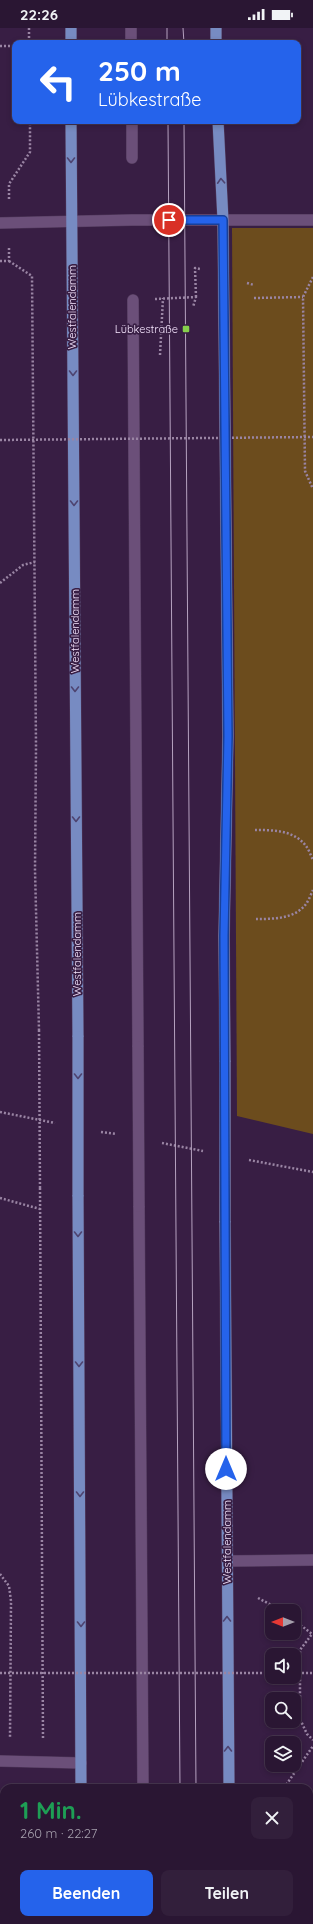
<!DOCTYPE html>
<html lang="de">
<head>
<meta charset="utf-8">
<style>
	body { margin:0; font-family:Quicksand,sans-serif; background:#321f3b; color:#f1f3f6; height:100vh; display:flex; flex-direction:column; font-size:15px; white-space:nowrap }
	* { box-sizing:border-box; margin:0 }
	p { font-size:13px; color:#a59fac }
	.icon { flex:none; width:22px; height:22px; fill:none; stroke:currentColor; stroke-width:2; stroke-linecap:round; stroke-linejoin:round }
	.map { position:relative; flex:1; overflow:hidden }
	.side { position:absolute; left:0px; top:1756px; width:313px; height:140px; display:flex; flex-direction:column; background:#2a1633; border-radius:12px 12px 0 0; box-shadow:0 2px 6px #0003,0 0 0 1px #46354e }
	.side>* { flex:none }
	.top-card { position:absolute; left:12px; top:12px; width:289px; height:84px; border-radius:8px; box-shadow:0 2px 6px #0003,0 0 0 1px #46354e; background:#2563eb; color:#fff; overflow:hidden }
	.needle { width:26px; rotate:270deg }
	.fabs { position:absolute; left:265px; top:1576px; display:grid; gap:8px }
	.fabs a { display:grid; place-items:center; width:36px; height:36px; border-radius:8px; background:#2a1633; box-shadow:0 2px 6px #0003,0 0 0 1px #46354e; font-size:20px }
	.pin { position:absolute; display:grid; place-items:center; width:34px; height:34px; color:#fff; margin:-17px; border:2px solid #fff; border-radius:50%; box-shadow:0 1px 4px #0007 }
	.me { position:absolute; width:44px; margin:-22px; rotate:0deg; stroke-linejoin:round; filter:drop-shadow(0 0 3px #0008) }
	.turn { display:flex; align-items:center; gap:14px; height:84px; padding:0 20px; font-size:18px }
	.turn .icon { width:52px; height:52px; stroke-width:2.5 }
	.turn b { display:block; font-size:28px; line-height:34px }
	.round { display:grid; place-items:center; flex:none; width:42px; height:42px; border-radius:8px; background:#321f3b }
	.head { display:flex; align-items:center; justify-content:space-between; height:68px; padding:0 20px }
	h1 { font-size:24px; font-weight:800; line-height:30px; color:#1e9e55 }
	.button { display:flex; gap:8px; margin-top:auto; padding:8px 20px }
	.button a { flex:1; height:46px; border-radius:8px; background:#2563eb; color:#fff; font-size:16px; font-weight:800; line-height:46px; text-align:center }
	.button a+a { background:#321f3b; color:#f1f3f6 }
	.status { display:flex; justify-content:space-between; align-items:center; height:28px; padding:0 20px; background:#2a1633; direction:ltr }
	.status svg { height:11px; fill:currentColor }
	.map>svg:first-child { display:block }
	.park { fill:#6c4c1d }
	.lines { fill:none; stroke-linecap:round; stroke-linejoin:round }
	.service-casing { stroke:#523b5d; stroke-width:12 }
	.minor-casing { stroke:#523b5d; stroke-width:12 }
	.primary-casing { stroke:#523b5d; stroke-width:12 }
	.path { stroke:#9a85a4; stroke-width:2.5; stroke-dasharray:2 2; stroke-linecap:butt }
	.service { stroke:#6b4f79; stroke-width:11 }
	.minor { stroke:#6b4f79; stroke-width:11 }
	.primary { stroke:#778bc2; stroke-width:11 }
	.tram { stroke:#b6a2c0; stroke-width:1 }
	.service-bridge-casing { stroke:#523b5d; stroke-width:12; stroke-linecap:butt }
	.primary-bridge-casing { stroke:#523b5d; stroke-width:12; stroke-linecap:butt }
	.path-bridge { stroke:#9a85a4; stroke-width:2.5; stroke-dasharray:2 2; stroke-linecap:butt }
	.service-bridge { stroke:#6b4f79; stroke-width:11 }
	.primary-bridge { stroke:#778bc2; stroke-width:11 }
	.oneway { stroke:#4e4470 }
	.route-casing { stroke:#184099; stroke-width:10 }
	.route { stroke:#2563eb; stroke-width:7 }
	.poi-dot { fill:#86cf4c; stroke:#381e44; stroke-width:1.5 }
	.labels { text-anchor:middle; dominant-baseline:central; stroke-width:3.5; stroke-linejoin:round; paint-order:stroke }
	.street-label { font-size:11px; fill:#f5e5fe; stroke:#381e44 }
	.poi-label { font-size:11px; fill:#f5e5fe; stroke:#381e44; text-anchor:end }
</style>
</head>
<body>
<div class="status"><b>22:26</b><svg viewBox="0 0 49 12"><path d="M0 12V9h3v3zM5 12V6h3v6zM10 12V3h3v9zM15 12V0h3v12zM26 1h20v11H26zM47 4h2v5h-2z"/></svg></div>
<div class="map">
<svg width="313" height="1896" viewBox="0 0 313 1896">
	<rect width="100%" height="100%" fill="#381e44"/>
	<path class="park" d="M232 200H313V1106L237 1088Z"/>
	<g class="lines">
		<g class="service-casing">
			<path id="service" d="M131 0V15
				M132 93V130
				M133 272 138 1019
				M139 1178 143 1760
				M144 1892V1896"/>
		</g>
		<g class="minor-casing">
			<path id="minor" d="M0 195 132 192H313
				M227 1533 313 1532
				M0 1733 81 1735"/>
		</g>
		<g class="primary-casing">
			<path id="primary" d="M71 0V15
				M216 0V15
				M71 93 78 1009
				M218 93 223 192 228 708 224 908 225 1034
				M78 1167 81 1760
				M225 1193 229 1760
				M81 1892V1896
				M230 1892V1896"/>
		</g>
		<path class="path" d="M29 0V15
			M0 18H15
			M9 171V156L30 124V93
			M0 233H9V218
			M9 233 32 248 36 719 35 842 39 1002
			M313 249 303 269 305 443 313 461
			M247 255 254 257
			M196 269 195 240 200 241
			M254 270 303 269
			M155 271 196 269 193 279
			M160 327 163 270
			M0 555 23 537 35 534
			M255 802C273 802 294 802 306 818 309 822 311 828 313 832
			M256 891C273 891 295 891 306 876 309 872 311 866 313 862
			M0 1084 55 1095
			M101 1104 116 1106
			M162 1115 203 1123
			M249 1132 313 1144
			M40 1160 43 1712
			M0 1170 40 1181
			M0 1546 9 1558 11 1573 10 1710
			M258 1570 283 1583
			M294 1592 312 1606 300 1622V1691L307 1706 313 1712
			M284 1760 313 1718
			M42 1896V1892"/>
		<use href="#service" class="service"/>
		<use href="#minor" class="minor"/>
		<use href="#primary" class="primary"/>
		<path class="tram" d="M167 0V15
			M183 0 184 15
			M168 93 180 1760
			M184 93 196 1760
			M181 1892V1896
			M196 1892V1896"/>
		<g class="service-bridge-casing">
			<path id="service-bridge" d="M138 1019 139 1178"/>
		</g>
		<g class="primary-bridge-casing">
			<path id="primary-bridge" d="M78 1009V1167
				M225 1034V1193"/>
		</g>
		<path class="path-bridge" d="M0 412 313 409
			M39 1002 40 1160
			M0 1645H272
			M294 1645H313"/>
		<use href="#service-bridge" class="service-bridge"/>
		<use href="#primary-bridge" class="primary-bridge"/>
	</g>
	<defs><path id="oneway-chevron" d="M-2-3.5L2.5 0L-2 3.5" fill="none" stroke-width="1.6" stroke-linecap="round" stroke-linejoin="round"/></defs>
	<g class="oneway">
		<use href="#oneway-chevron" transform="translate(71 132) rotate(90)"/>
		<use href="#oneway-chevron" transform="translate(221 153) rotate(-93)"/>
		<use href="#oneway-chevron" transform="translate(73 345) rotate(90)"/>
		<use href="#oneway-chevron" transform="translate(74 475) rotate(90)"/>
		<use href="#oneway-chevron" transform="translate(75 661) rotate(90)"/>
		<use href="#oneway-chevron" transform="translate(76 791) rotate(90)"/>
		<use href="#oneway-chevron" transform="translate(78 1048) rotate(90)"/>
		<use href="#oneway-chevron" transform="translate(78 1206) rotate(90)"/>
		<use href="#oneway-chevron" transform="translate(79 1336) rotate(90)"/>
		<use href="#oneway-chevron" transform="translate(80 1466) rotate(90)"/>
		<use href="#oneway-chevron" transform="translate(227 1591) rotate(-90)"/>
		<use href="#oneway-chevron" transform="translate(81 1596) rotate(90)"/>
		<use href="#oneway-chevron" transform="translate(228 1721) rotate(-90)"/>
	</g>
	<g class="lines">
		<g class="route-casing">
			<path id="route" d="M169 192H223L228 708 224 908 226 1441"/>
		</g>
		<use href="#route" class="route"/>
	</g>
	<rect class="poi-dot" x="182" y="297" width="8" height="8" rx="2"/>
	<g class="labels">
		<g class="street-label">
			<text transform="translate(72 279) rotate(-90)">Westfalendamm</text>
			<text transform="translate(75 603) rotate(-90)">Westfalendamm</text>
			<text transform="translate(77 926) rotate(-90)">Westfalendamm</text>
			<text transform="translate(227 1514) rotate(-90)">Westfalendamm</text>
		</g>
		<g class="poi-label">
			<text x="178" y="301">Lübkestraße</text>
		</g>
	</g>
</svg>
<div class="fabs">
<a><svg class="needle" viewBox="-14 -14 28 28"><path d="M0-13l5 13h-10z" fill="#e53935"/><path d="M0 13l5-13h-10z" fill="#a59fac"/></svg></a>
<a><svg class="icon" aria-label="sound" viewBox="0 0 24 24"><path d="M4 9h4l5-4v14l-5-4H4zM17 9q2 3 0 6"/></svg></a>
<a><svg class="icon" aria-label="search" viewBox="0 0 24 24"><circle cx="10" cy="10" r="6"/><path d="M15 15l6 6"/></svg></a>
<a><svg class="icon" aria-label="layers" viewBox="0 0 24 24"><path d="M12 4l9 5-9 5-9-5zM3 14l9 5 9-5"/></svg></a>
</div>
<div class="pin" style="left:169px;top:192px;background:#d93025"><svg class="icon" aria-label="arrive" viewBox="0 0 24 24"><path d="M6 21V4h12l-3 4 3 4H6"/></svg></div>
<svg class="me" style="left:226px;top:1441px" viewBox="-20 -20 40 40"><circle r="19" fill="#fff"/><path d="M0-13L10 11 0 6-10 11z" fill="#2563eb"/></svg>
<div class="top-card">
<div class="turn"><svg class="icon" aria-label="left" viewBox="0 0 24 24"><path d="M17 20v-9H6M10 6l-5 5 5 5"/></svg><div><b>250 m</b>Lübkestraße</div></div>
</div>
<section class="side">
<div class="head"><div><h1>1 Min.</h1><p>260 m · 22:27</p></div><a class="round"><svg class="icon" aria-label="close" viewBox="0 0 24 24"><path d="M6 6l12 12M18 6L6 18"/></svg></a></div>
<div class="button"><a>Beenden</a><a>Teilen</a></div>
</section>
</div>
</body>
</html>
